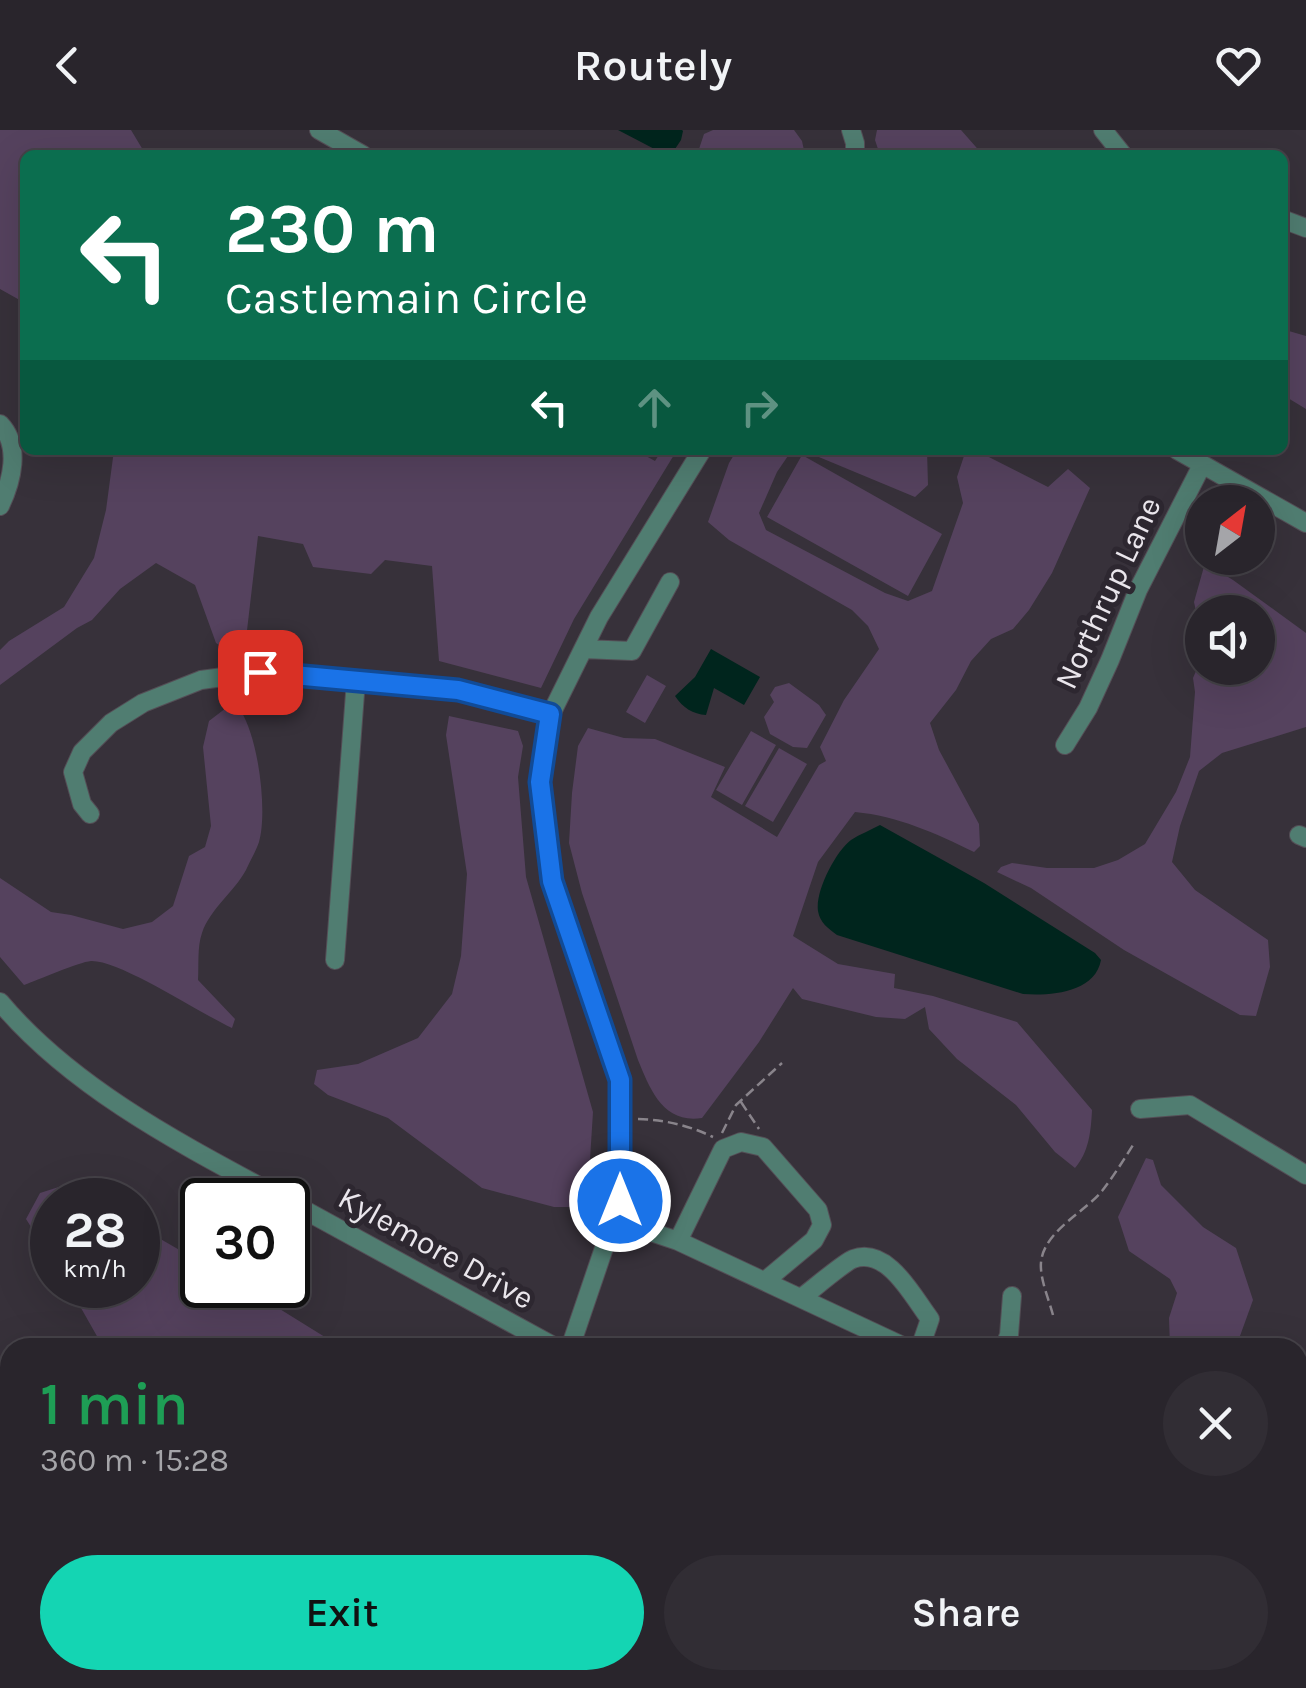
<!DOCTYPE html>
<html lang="en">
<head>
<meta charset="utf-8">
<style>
	body { margin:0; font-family:Karla,sans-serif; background:#312d34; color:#f1f3f6; height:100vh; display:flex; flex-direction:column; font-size:38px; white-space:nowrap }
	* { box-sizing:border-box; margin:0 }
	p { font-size:32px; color:#a5a5a9 }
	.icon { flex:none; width:55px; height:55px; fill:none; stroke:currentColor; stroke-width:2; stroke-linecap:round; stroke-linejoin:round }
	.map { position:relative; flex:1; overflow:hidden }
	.panel { position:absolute; left:0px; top:1208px; width:1308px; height:352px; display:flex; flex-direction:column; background:#29252c; border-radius:30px 30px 0 0; box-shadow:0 10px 40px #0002,0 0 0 2px #454248 }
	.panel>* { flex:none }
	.hud { position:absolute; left:20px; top:20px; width:1268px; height:305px; border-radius:15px; box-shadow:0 10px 40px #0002,0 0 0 2px #454248; background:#0b6e4f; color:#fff; overflow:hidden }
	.needle { width:65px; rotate:31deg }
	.tools { position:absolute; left:1185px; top:355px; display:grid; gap:20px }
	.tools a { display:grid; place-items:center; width:90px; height:90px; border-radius:50%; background:#29252c; box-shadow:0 10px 40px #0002,0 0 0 2px #454248; font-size:50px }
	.speed { position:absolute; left:30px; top:1048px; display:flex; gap:20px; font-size:50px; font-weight:700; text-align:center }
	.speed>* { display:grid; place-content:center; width:130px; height:130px; border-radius:50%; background:#29252c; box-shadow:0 10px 40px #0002,0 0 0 2px #454248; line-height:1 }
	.speed small { font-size:25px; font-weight:400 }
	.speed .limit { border:5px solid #111; border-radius:15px; background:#fff; color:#111 }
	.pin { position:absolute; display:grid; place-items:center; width:85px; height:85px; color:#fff; margin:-42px; border-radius:20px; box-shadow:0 5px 15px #0006 }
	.me { position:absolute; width:110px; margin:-55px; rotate:0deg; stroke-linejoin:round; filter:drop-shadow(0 0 8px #0008) }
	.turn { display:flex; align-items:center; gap:35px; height:210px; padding:0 40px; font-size:45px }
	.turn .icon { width:130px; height:130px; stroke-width:2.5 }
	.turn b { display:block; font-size:70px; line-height:85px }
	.lanes { display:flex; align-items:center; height:95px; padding:0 40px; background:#0003; justify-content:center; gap:50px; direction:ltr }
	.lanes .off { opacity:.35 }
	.round { display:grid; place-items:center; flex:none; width:105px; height:105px; border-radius:52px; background:#312d34 }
	.head { display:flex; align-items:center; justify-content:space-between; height:170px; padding:0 40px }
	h1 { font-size:60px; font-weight:600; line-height:75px; color:#1e9e55 }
	.action { display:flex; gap:20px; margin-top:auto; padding:20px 40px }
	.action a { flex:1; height:115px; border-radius:60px; background:#14d5b3; color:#111; font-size:40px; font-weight:600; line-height:115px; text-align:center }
	.action a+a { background:#312d34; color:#f1f3f6 }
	header { display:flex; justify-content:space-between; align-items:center; height:130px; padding:0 40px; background:#29252c; font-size:45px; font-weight:600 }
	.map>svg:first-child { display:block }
	.green { fill:#55425e }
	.water { fill:#00251d }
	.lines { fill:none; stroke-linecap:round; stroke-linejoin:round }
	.minor-casing { stroke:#544e56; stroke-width:20 }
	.path { stroke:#89848b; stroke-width:2.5; stroke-dasharray:10 5; stroke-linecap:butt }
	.minor { stroke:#507d71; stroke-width:18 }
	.route-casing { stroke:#114b97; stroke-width:25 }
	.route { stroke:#1a73e8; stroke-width:18 }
	.labels { text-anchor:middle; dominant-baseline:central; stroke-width:10; stroke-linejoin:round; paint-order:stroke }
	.street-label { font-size:32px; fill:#eae6ec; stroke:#2d2730 }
</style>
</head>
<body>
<header><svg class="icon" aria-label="back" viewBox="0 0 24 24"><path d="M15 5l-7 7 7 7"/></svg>Routely<svg class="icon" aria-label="heart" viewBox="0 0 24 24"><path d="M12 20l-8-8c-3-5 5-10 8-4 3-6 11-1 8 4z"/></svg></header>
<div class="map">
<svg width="1306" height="1558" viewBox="0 0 1306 1558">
	<rect width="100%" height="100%" fill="#37313a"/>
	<path class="green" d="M0 0H131L146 25H25V173L0 159Z
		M713 0H794L802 11 805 25H697L704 4Z
		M877 0H961L983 25H880L875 10Z
		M1282 199 1306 206V279L1283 265Z
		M114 320H635L655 331 662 320H677L574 489 541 558 439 531 432 436 385 430 371 444 313 437 303 414 258 406 246 509 231 523 216 513 195 455 156 433 120 459 92 490 77 498 0 555V520L9 511 64 477 94 428 106 380Z
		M737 320H792L777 342 759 383 766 400 885 463 908 471 932 461 963 373 957 347 966 320H975L1048 357 1068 339 1090 358 1052 443 1029 480 1013 499 991 509 971 531 956 560 930 593 939 620 979 694 980 716 974 722C935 703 898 686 855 682L818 732 793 806 838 834 895 844 894 858 933 866 1017 892 1092 980C1091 1001 1089 1022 1075 1038L1055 1022 1016 975 957 929 929 899 925 877 905 889 876 887 802 869 793 858 759 912 702 988C663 994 650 959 638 930L582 763 569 713 572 663 578 616 588 598 624 608 655 609 725 637 711 667 777 707 819 635 826 631 820 617 844 570 879 519 868 496 852 480 729 410 708 392 729 333Z
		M802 320H927L928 355 915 367Z
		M802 325 942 404 908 466 767 387Z
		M1205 433 1233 450 1306 503V597L1222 623 1199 641 1180 696 1172 732 1195 760 1268 810 1270 837 1256 886 1240 885 1124 820 1031 758 997 742 1001 737 1012 733 1047 738H1094L1118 730 1145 714 1176 662 1190 627 1195 562 1193 548 1202 527V538H1258V482H1202V509L1194 472Z
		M647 545 666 556 645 593 626 582Z
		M789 553 819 575 826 585 807 618 793 617 770 604 764 587 774 572 770 565 775 557Z
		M238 577C258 602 268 681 259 712 256 721 250 731 246 740 234 762 210 779 202 803 197 817 199 836 198 850L235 889 232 898C201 884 120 830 91 831 79 832 38 850 24 855L0 827V748L51 782 71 785 123 799 152 792 173 776 189 726 205 717 211 696 203 617 209 591 226 578Z
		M449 586 518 601 523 616 518 647 526 747 593 982 587 1077H554L482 1058 388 988 328 965 314 954 317 940 358 934 418 908 452 864 461 826 467 744 446 605Z
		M751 601 776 615 742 675 716 660Z
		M779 618 807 634 773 692 745 676Z
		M1146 1028 1153 1030 1161 1055 1203 1097 1236 1118 1253 1170 1236 1217H1170L1169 1188 1177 1163 1170 1149 1129 1121 1118 1087Z
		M65 1055 91 1070H52V1130L26 1089 40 1063Z
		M138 1096 202 1133V1155H241L341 1217H284L267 1208 234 1217H98V1208L68 1155H138Z
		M1306 1471V1558H1217L1220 1550H1298V1473Z"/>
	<path class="water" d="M618 0H682L683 1 681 10 673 22 664 24Z
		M711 519 760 547 744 575 714 558 706 585C693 584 683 578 675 566L695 547Z
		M880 695 984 753 1095 823 1101 830C1095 863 1050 866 1023 864L837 805C828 798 820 793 818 781 815 761 836 721 851 710 860 704 871 700 880 695Z"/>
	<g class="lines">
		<g class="minor-casing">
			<path id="minor" d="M319 0 363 25
				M851 0 855 13V25
				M1103 0 1123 25
				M1282 89 1306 98
				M0 294C21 316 12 351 0 376
				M1177 320 1306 393
				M583 519 632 521 670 452
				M1065 615 1088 578 1110 530 1138 460 1202 335
				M90 684 82 674 73 642 82 622 111 593 143 573 201 550 260 542 458 560 551 584
				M1299 705 1306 708
				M335 830 356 550
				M0 872C74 960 185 1016 285 1070
				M1140 979 1190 975 1306 1045
				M288 1071 557 1218
				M615 1090 678 1111 907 1218
				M678 1111 723 1019 741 1012 763 1017 818 1080 822 1095 814 1110 765 1151
				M801 1168C812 1160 843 1133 853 1129 888 1116 913 1167 930 1189L920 1218
				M570 1218 620 1071V950L552 751 540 653 551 584 599 487 702 320
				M1004 1218 1009 1205 1012 1166
				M1298 1313 1306 1295
				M0 1397 10 1405
				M231 1550 245 1558
				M779 1550 787 1558
				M398 1558 403 1550
				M748 1558 756 1550
				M1086 1558 1089 1550"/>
		</g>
		<path class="path" d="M741 972 759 999
			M638 989C665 990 688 995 713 1007
			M722 1003 736 975 782 933
			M1053 1185C1049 1170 1042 1154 1041 1139 1038 1104 1083 1084 1102 1061 1113 1047 1123 1031 1133 1015"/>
		<use href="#minor" class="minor"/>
	</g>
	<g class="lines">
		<g class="route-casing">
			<path id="route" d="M260 542 458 560 550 584 540 652 552 751 620 950V1071"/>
		</g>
		<use href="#route" class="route"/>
	</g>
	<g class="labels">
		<g class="street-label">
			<text transform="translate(1108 463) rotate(-65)">Northrup Lane</text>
			<text transform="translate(436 1118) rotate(29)">Kylemore Drive</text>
		</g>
	</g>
</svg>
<div class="tools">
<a><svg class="needle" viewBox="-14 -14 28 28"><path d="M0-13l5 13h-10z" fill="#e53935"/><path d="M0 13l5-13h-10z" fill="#a5a5a9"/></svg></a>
<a><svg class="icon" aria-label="sound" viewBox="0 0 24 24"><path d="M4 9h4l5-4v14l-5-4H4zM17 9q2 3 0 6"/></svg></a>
</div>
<div class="speed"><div>28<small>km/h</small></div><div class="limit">30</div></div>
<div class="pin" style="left:260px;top:542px;background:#d93025"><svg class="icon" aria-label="arrive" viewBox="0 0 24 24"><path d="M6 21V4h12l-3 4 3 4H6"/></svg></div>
<svg class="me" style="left:620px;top:1071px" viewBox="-20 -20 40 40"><circle r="17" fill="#1a73e8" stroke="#fff" stroke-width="3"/><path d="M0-11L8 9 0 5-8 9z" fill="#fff"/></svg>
<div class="hud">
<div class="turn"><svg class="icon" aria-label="left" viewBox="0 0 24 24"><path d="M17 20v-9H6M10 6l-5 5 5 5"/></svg><div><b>230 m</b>Castlemain Circle</div></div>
<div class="lanes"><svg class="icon" aria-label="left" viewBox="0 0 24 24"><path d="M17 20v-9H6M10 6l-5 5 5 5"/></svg><svg class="icon off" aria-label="ahead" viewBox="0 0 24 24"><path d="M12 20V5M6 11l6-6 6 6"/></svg><svg class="icon off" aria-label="right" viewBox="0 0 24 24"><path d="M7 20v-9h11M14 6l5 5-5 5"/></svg></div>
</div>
<section class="panel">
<div class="head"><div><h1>1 min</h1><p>360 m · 15:28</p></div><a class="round"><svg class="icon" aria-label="close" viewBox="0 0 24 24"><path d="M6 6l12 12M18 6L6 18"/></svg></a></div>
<div class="action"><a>Exit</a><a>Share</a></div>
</section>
</div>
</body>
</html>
